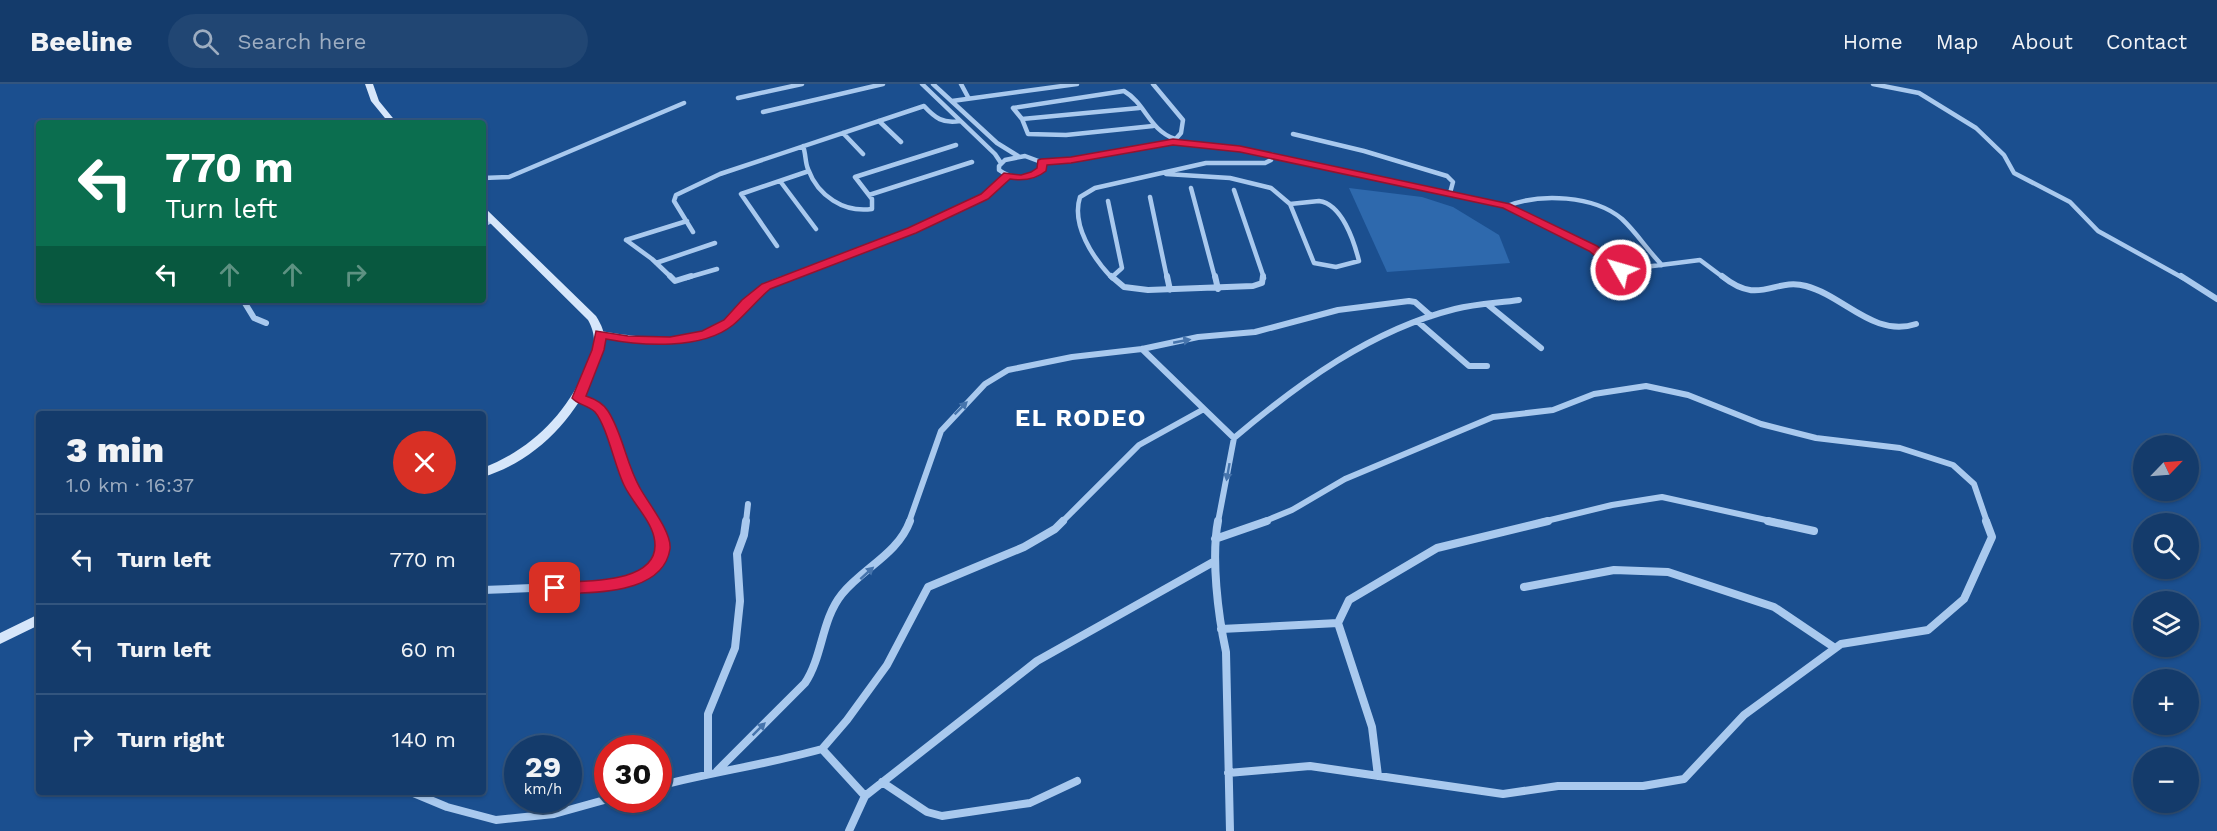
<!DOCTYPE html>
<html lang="en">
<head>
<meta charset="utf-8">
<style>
	body { margin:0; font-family:"Work Sans",sans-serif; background:#214673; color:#f1f3f6; height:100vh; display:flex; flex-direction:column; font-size:22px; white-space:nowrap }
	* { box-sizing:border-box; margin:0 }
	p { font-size:20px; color:#9dadc1 }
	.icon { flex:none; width:33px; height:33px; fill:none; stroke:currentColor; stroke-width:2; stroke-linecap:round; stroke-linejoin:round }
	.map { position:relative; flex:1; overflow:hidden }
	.panel { position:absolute; left:36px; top:327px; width:450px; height:384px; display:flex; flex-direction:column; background:#143b6b; border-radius:6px; box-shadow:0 2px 4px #0004,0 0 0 2px #33557e }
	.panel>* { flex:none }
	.banner { position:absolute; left:36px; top:36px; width:450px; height:183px; border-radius:6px; box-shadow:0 2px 4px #0004,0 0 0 2px #33557e; background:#0b6e4f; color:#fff; overflow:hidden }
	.needle { width:39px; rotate:65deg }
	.tools { position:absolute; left:2133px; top:351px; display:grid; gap:12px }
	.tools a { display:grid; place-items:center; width:66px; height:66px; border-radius:50%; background:#143b6b; box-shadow:0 2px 4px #0004,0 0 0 2px #33557e; font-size:30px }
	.speed { position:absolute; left:504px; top:651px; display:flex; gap:12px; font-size:30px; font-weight:700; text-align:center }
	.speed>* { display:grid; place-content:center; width:78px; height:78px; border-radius:50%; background:#143b6b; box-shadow:0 2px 4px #0004,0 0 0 2px #33557e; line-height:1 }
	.speed small { font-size:15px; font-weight:400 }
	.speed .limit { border:9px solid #d22; background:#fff; color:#111 }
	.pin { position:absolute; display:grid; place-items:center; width:51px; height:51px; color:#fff; margin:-26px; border-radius:12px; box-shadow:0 3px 9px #0006 }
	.me { position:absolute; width:66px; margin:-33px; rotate:308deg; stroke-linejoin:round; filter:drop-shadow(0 0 4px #0008) }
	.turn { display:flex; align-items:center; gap:21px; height:126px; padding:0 30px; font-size:27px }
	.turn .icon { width:78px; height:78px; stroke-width:2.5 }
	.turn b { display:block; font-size:42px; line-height:51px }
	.lanes { display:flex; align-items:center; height:57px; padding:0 30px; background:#0003; justify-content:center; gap:30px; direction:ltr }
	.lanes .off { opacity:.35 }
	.round { display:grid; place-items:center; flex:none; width:63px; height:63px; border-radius:32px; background:#214673 }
	.headline { display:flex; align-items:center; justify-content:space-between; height:102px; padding:0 30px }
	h1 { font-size:36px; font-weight:800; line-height:45px }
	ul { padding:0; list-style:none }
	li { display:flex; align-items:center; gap:18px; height:90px; padding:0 30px; border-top:2px solid #33557e }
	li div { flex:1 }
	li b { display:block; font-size:22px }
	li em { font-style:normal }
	header { display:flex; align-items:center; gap:36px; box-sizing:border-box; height:84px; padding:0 30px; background:#143b6b; border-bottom:2px solid #33557e }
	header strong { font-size:28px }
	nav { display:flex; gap:33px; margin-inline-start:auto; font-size:21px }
	.search { width:420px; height:54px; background:#214673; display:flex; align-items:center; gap:15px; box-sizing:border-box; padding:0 21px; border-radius:33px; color:#9dadc1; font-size:22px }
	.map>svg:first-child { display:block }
	.green { fill:#2e69ad }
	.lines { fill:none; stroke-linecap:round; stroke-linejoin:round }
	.street-far2 { stroke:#a9c9ee; stroke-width:4.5 }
	.street-far1 { stroke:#a9c9ee; stroke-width:6 }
	.street { stroke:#a9c9ee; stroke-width:8 }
	.secondary { fill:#d6e6fa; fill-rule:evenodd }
	.oneway { fill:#4674ac }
	.route { fill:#e11d48; stroke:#92132f; stroke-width:1.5 }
	.labels { text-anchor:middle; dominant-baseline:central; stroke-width:5; stroke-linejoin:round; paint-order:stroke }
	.district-label { font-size:24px; font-weight:bold; letter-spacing:1.5px; fill:#fff; stroke:#1b4f8f }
</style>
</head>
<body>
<header>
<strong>Beeline</strong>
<div class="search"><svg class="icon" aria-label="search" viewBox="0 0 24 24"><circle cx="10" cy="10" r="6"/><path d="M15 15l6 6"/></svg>Search here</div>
<nav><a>Home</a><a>Map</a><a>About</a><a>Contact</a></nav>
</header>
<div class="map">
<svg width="2217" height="747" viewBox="0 0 2217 747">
	<rect width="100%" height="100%" fill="#1b4f8f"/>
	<path class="green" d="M1349 104 1422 113 1453 123 1499 151 1510 179 1387 188Z"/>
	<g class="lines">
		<path class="street-far2" d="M922 0 995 70 1001 79
			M933 0 997 59 1018 72
			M961 0 968 13
			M1873 0 1919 9 1976 44 2004 71 2014 89 2070 118 2098 147 2183 194
			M738 14 802 0
			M952 17 1077 0
			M1013 24 1124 7C1146 20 1149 46 1175 55
			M1013 24 1022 35 1028 50 1066 51 1153 42
			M763 28 883 0
			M1022 35 1139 24
			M879 37 901 58
			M843 49 863 70
			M1293 50 1364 67 1447 92 1453 98 1450 109
			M1173 58 1240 65 1507 122 1593 164 1621 186 1700 176 1724 194
			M803 62C806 70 805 78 808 85 818 112 844 129 872 125V115L855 93 956 61
			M1025 72 1041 78 1042 85C1029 96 1013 96 999 86V82L1005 76Z
			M1041 78 1071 76 1173 58 1181 49 1183 36 1153 0
			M1166 90 1230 94 1271 104 1290 120
			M483 94 509 93 684 19
			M780 97 816 145
			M1191 104 1215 194
			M1234 106 1264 194
			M869 111 972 78
			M1150 113 1167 194
			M1108 117 1122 184 1112 193
			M1319 117C1342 120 1354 157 1359 177L1336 183 1314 179 1290 120Z
			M1507 122C1540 109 1594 111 1622 135 1637 149 1648 167 1662 181
			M483 141 493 136
			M693 148 674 117 676 111 720 90 924 22C935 34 943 40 960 37
			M626 156 652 175 672 194
			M626 156 687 137
			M777 162 741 110 809 87
			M656 179 715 159
			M686 194 717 185
			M788 194 912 147 985 112 1007 92
			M1112 194C1093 174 1071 141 1080 113L1095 104 1206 79H1265L1271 76 1273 71"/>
		<path class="street-far1" d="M670 192 675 197 691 192
			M1111 192 1124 203 1148 206 1253 202 1262 199 1263 192
			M1167 192 1170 206
			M1215 192 1218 205
			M1722 192C1760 223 1774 193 1806 202 1844 212 1874 254 1916 240
			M2181 192 2217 215
			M243 216 254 234 266 239
			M1487 220 1541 264
			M1417 237 1469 282H1487
			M600 250C642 257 693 265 729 237 742 227 751 211 766 202 773 198 783 195 792 192
			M1142 265 1234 354 1218 438
			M579 314 591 318 603 328 631 402 653 438
			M1234 354C1299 299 1371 246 1455 225 1476 220 1498 219 1519 216
			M746 438 748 420
			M909 438 941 347 985 300 1008 286 1072 273 1142 265 1198 253 1255 248 1338 226 1409 217 1415 218 1431 232
			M1062 438 1139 361 1204 325
			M1263 438 1292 426 1345 395 1493 333 1553 326 1594 310 1646 302 1688 311 1761 340 1816 354 1900 364 1953 381 1974 400 1987 438
			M1542 438 1612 421 1662 413 1775 438"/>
		<path class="street" d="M1218 437C1211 474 1218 531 1226 568L1230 747
			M1768 437 1814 447
			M1215 455 1267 437
			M1524 503 1614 486 1668 488 1774 523 1835 564
			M483 506C508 505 532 504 557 503 576 502 597 503 616 500 652 495 673 471 652 437
			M1221 545 1338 539
			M717 687 805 599C823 572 821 536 842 510 863 484 898 470 910 437
			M708 689V630L735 564 740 517 737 470 744 451 746 437
			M1228 689 1310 682 1503 710 1558 702H1643L1684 695 1744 631 1841 560 1928 546 1964 515 1992 453 1986 437
			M1378 692 1372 643 1338 539 1349 516 1437 464 1548 437
			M882 698 927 728 942 732 1030 719 1077 697
			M658 702C713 688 768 680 822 665
			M411 708 447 723 496 736 554 730 608 715
			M865 712 822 665 847 636 887 581 928 503 1024 463 1055 445 1063 437
			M849 747 865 712 1037 577 1215 477"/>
		<path class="secondary" d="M365 0H373L379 17 397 39H389L371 17Z
			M483 124 486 125 596 232C610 254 605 265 595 288 574 336 534 378 483 393V384C529 366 564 333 584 288 593 268 599 256 588 236L483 132Z
			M39 530V541L0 560V549Z"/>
	</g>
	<defs><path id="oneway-solid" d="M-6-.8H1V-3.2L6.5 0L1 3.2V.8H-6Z" transform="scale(1.5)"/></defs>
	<g class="oneway">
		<use href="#oneway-solid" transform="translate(1182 257) rotate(-11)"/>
		<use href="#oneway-solid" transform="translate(961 324) rotate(-45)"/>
		<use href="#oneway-solid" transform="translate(1228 388) rotate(100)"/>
		<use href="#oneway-solid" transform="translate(867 489) rotate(-42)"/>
		<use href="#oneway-solid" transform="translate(759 645) rotate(-45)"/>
	</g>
	<path class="route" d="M1173 55 1240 62 1510 120 1597 162 1626 186 1625 189H1617L1589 167 1503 124 1240 68 1173 61 1071 79 1047 81 1046 87C1035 96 1023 97 1010 95L988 115 916 149 770 205C757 216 745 231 733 241 702 266 642 262 606 255L604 266 586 312C595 315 603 319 608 327 623 350 626 380 640 404 648 419 672 448 670 465 664 504 611 508 581 509 571 509 559 511 549 508L547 504 549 500 555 498C583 497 665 501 654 453 650 435 632 418 624 401 615 383 607 342 595 328 588 321 578 321 572 314L592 266 596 247 628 252 670 253 702 247 724 236 742 216 762 200 908 144 981 110 1004 89 1021 91 1031 88 1037 84 1038 76 1041 75 1071 73Z"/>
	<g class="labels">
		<g class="district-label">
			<text x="1081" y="334">EL RODEO</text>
		</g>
	</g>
</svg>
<div class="tools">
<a><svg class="needle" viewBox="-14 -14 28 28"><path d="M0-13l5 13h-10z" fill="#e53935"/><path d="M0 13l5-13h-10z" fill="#9dadc1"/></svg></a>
<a><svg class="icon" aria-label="search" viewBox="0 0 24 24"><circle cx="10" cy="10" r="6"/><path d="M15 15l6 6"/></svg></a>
<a><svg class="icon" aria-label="layers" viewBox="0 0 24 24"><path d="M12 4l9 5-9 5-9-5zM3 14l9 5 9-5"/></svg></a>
<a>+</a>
<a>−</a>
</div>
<div class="speed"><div>29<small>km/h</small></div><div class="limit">30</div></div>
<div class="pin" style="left:555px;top:504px;background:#d93025"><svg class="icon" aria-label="arrive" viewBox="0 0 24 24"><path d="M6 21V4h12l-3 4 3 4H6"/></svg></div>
<svg class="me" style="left:1621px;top:186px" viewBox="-20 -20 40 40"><circle r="17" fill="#e11d48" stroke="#fff" stroke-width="3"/><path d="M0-11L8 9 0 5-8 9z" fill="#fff"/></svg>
<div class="banner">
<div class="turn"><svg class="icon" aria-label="left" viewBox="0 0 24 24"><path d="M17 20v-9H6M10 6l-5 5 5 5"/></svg><div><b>770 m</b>Turn left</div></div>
<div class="lanes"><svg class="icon" aria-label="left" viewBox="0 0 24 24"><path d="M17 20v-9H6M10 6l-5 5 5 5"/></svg><svg class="icon off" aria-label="ahead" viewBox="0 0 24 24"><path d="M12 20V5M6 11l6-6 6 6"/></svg><svg class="icon off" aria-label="ahead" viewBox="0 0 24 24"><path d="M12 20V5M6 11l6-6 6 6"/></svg><svg class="icon off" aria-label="right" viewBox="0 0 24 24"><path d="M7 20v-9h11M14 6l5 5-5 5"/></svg></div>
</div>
<section class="panel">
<div class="headline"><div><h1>3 min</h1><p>1.0 km · 16:37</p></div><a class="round" style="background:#d93025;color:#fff"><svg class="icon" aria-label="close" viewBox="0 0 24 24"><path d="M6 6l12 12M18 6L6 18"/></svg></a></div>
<ul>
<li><svg class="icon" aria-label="left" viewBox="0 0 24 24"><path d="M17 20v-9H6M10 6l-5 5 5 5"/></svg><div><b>Turn left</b></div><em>770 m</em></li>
<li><svg class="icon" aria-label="left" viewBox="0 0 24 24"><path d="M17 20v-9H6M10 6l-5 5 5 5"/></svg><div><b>Turn left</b></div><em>60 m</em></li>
<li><svg class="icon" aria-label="right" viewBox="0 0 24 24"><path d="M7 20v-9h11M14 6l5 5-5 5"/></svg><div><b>Turn right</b></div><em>140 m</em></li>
</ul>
</section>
</div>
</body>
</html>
